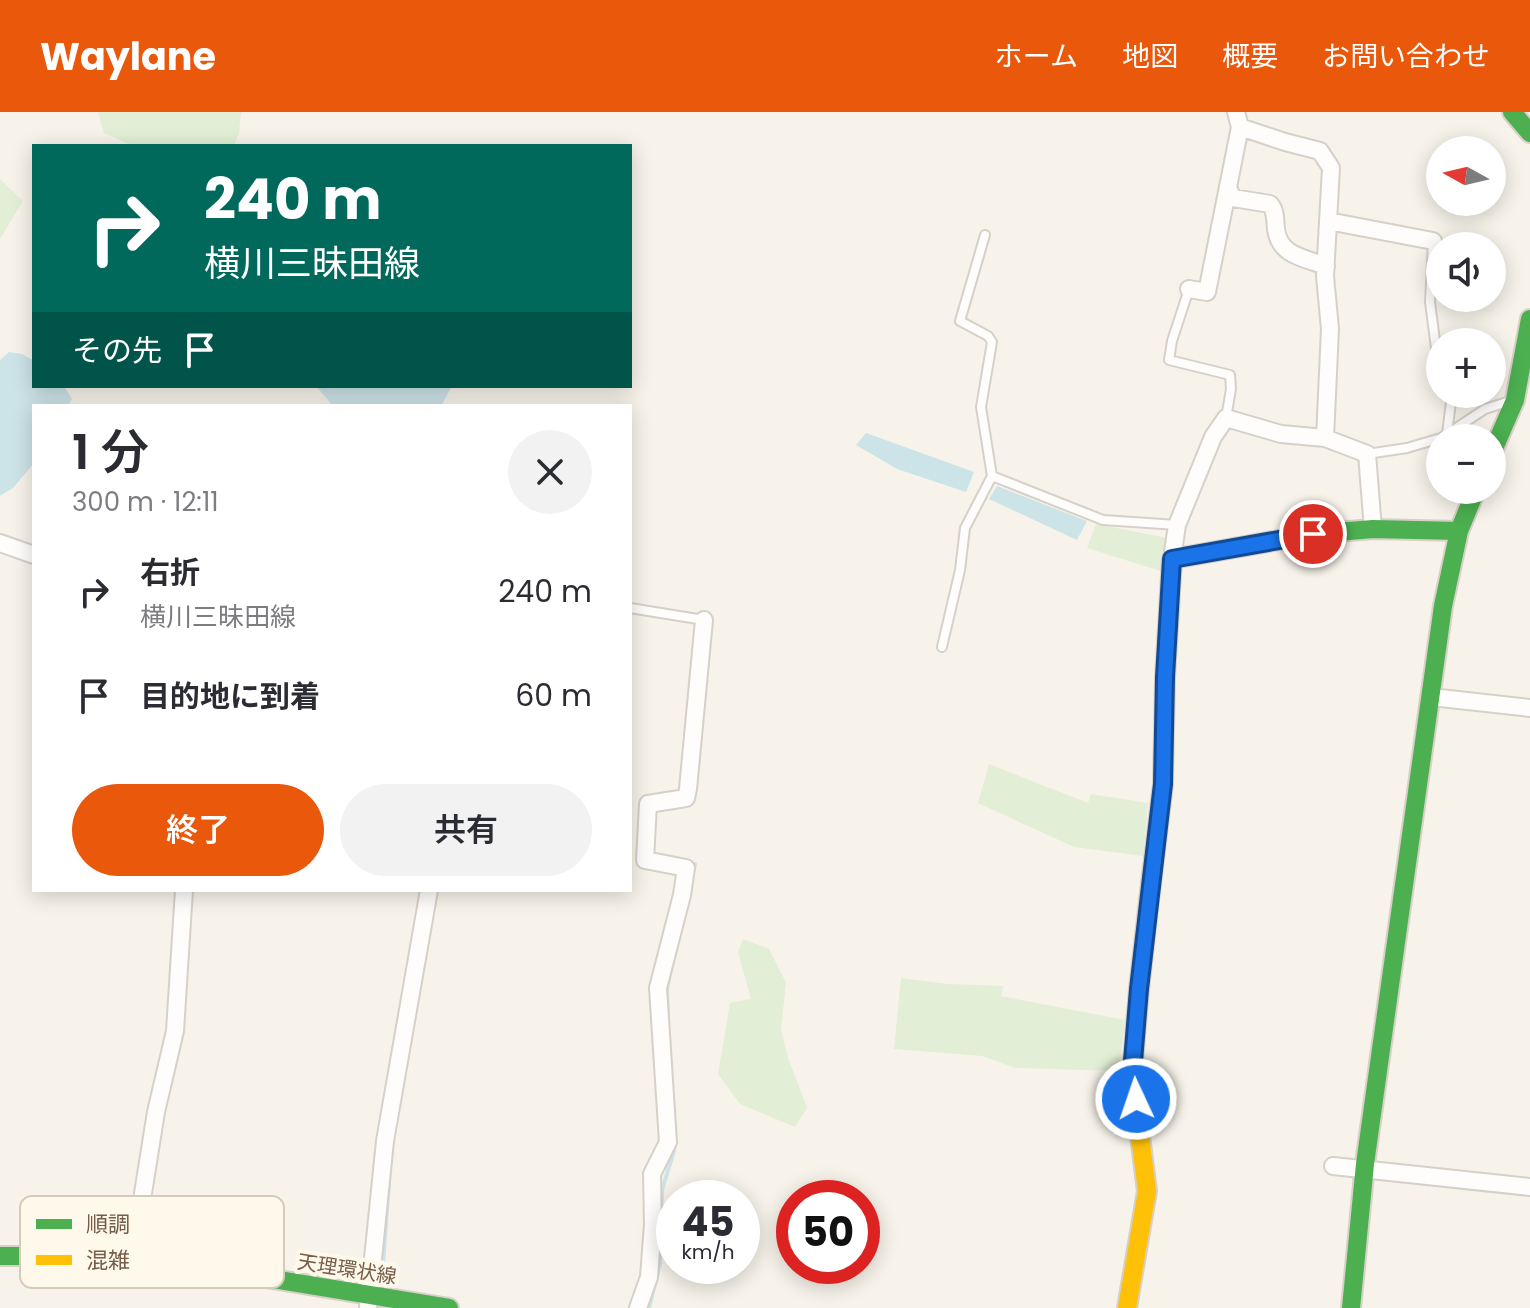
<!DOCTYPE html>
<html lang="ja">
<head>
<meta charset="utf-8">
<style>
	body { margin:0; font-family:Poppins,"Noto Sans JP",sans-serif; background:#f2f2f3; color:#2b2b33; height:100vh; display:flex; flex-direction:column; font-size:30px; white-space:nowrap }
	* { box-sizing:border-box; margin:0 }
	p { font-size:26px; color:#7c7c81 }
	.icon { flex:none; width:44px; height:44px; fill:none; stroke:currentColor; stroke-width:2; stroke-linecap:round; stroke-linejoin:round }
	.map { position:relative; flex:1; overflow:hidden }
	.side { position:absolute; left:32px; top:292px; width:600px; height:488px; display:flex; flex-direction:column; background:#fff; border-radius:0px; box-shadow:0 4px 20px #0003 }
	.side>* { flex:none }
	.guide { position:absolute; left:32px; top:32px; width:600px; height:244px; border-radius:0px; box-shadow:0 4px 20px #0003; background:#00695c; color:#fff; overflow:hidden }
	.needle { width:52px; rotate:278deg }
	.controls { position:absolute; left:1426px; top:24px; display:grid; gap:16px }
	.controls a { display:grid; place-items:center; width:80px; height:80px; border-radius:50%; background:#fff; box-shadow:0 4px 20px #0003; font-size:40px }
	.speed { position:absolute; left:656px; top:1068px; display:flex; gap:16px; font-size:40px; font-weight:700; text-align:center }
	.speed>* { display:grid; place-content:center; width:104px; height:104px; border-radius:50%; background:#fff; box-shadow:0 4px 20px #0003; line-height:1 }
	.speed small { font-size:20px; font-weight:400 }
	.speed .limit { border:12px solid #d22; background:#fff; color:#111 }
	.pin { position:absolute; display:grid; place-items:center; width:68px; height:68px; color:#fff; margin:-34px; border:4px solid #fff; border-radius:50%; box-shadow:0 2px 8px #0007 }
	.me { position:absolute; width:88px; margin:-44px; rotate:357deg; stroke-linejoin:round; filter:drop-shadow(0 0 6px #0008) }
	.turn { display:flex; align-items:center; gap:28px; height:168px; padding:0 40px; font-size:36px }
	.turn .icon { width:104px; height:104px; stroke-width:2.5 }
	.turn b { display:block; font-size:56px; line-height:68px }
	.then { display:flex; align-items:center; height:76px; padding:0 40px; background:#0003; gap:16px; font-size:30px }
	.round { display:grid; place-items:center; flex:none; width:84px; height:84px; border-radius:42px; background:#f2f2f3 }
	.head { display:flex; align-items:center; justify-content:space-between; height:136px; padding:0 40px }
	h1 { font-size:48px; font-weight:600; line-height:60px }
	.cta { display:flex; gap:16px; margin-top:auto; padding:16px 40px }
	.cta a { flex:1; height:92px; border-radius:48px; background:#ea580c; color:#fff; font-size:32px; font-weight:600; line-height:92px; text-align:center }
	.cta a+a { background:#f2f2f3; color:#2b2b33 }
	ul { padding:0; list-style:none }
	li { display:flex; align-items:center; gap:24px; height:104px; padding:0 40px }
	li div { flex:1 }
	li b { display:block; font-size:30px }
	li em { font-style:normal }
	header { display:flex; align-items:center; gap:48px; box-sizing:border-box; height:112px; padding:0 40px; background:#ea580c; color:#fff }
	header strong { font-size:38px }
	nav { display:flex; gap:44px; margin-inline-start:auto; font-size:28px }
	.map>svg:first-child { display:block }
	.green { fill:#e2eed5 }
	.water { fill:#cce3e7 }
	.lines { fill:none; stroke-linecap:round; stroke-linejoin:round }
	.stream { stroke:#cce3e7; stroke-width:4 }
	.lane-casing { stroke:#d6d0c9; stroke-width:12 }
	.street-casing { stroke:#d6d0c9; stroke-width:20 }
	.fast-casing { stroke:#d7d0c8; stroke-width:22 }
	.slow-casing { stroke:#d7d0c8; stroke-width:22 }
	.lane { stroke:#fefdfc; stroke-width:8 }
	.street { stroke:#fefdfc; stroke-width:16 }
	.fast { stroke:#4caf50; stroke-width:18 }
	.slow { stroke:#ffc107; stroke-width:18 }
	.route-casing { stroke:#114b97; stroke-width:20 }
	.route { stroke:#1a73e8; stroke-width:14 }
	.labels { text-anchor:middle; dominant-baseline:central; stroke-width:8; stroke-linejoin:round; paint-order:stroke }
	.street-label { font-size:20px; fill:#755d4a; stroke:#fff9eb }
	.key { fill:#fff9eb; stroke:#d6cabb; stroke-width:2 }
	.key-label { font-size:22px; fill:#755d4a }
</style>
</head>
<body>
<header>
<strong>Waylane</strong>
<nav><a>ホーム</a><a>地図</a><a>概要</a><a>お問い合わせ</a></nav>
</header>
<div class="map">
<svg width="1530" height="1196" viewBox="0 0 1530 1196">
	<rect width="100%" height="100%" fill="#f7f3ea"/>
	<path class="green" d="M98 0H241L239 21 234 34H133L104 21Z
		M0 67 23 89 0 127Z
		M1096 412 1172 427 1167 461 1087 436Z
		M989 652 1088 691 1091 682 1148 691 1143 744 1074 735 978 691Z
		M743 827 769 837 786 871 781 918 788 946 807 996 795 1015 740 992 718 962 730 891 751 887 738 840Z
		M901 866 948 872 1003 874 1001 884 1125 908 1119 959 1016 956 982 944 894 937Z"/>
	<path class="water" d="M9 240 22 242 34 249V274H64L72 287 68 294H34V351L13 376 0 384V248Z
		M316 274H452L441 294H333Z
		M866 321 974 360 966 380 897 357 856 333Z
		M997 374 1087 409 1077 428 989 387Z"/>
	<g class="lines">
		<path class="stream" d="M692 765 695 752
			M668 910 667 877 672 852
			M661 1108 662 1078 674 1039V1031
			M382 1167 390 1056
			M649 1196 660 1152 661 1117"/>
		<g class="lane-casing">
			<path id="lane" d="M1433 129 1430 190 1436 236 1440 237
				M1189 177 1172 229 1169 248 1230 263 1231 277 1226 306
				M1447 322 1452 282
				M1367 342 1407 336 1441 326 1485 297 1510 289
				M992 364 1103 408 1177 413
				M630 496 704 508
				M942 535 960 458 965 416 992 364 981 295 992 230 988 224 960 209 985 123"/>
		</g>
		<g class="street-casing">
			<path id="street" d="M1240 15 1285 30 1320 39 1331 56 1325 164 1330 217 1325 326
				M1228 76 1233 86 1270 92C1276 99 1275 108 1276 117 1279 144 1305 146 1326 154
				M1328 109 1433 129
				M1189 177 1207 180 1240 15 1236 0
				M0 431 34 443
				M1172 447 1177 413 1213 325 1226 306 1281 322 1325 326 1367 342 1373 417
				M1431 585 1530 596
				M1333 1054 1530 1075
				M133 1144 156 1000 175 919 184 778
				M368 1196 385 1029 429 778
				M638 1196 649 1165 653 1112 652 1062 668 1030 658 876 682 783 686 756 645 748 648 692 686 686 688 677 704 508"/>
		</g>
		<g class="fast-casing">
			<path id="fast" d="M1512 0 1530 21
				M1492 341 1515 288 1530 207
				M1149 788 1163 672 1165 565 1172 447 1313 422 1373 417 1459 419
				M0 1144H133L449 1196
				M1351 1196 1365 1052 1443 494 1459 419 1476 378"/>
		</g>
		<g class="slow-casing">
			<path id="slow" d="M1127 1196 1147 1079 1132 961 1139 877 1149 788"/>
		</g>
		<use href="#lane" class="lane"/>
		<use href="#street" class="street"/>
		<use href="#fast" class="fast"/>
		<use href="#slow" class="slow"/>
	</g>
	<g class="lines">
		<g class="route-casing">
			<path id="route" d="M1136 987 1132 961 1139 877 1163 672 1165 565 1172 447 1313 422"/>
		</g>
		<use href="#route" class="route"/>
	</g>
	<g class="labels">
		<g class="street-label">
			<text transform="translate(347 1157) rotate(9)">天理環状線</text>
		</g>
	</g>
	<rect x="20" y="1084" width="264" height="92" rx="12" class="key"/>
	<rect x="36" y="1107" width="36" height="10" fill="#4caf50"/>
	<rect x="36" y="1143" width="36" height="10" fill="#ffc107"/>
	<g class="key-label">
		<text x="86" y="1120">順調</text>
		<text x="86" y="1156">混雑</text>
	</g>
</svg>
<div class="controls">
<a><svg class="needle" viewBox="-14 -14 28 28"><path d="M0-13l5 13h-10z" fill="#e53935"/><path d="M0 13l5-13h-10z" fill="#7c7c81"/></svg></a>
<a><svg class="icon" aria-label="sound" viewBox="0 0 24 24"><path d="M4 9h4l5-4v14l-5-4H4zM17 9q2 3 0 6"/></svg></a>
<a>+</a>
<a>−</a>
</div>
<div class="speed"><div>45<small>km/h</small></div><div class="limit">50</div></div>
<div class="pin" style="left:1313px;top:422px;background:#d93025"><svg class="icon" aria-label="arrive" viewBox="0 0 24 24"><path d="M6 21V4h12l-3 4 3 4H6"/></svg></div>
<svg class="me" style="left:1136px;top:987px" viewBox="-20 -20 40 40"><circle r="17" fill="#1a73e8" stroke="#fff" stroke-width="3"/><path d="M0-11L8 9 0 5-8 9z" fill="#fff"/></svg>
<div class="guide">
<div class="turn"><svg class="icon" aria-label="right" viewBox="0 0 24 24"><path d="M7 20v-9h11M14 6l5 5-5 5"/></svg><div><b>240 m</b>横川三昧田線</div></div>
<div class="then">その先<svg class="icon" aria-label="arrive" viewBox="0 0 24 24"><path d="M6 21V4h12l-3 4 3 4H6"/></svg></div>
</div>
<section class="side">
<div class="head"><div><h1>1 分</h1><p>300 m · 12:11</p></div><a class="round"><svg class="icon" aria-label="close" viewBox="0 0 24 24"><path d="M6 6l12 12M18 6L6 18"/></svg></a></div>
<ul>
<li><svg class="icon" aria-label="right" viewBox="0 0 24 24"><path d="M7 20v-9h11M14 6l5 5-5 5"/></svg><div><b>右折</b><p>横川三昧田線</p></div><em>240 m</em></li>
<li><svg class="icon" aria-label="arrive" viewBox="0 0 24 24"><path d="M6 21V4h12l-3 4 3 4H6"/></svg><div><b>目的地に到着</b></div><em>60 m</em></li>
</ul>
<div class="cta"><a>終了</a><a>共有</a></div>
</section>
</div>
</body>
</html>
